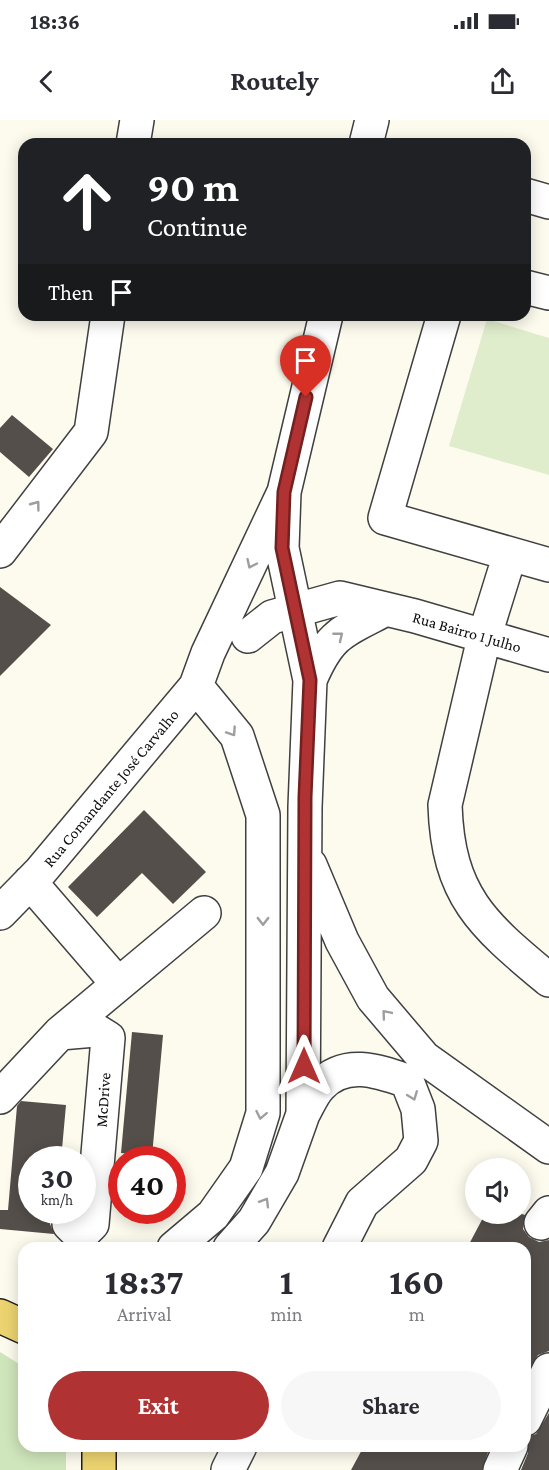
<!DOCTYPE html>
<html lang="en">
<head>
<meta charset="utf-8">
<style>
	body { margin:0; font-family:"Crimson Pro",serif; background:#f7f7f7; color:#2b2b33; height:100vh; display:flex; flex-direction:column; font-size:22px; white-space:nowrap }
	* { box-sizing:border-box; margin:0 }
	p { font-size:20px; color:#7c7c81 }
	.icon { flex:none; width:33px; height:33px; fill:none; stroke:currentColor; stroke-width:2; stroke-linecap:round; stroke-linejoin:round }
	.map { position:relative; flex:1; overflow:hidden }
	.panel { position:absolute; left:18px; top:1122px; width:513px; height:210px; display:flex; flex-direction:column; background:#fff; border-radius:18px; box-shadow:0 3px 15px #0003 }
	.panel>* { flex:none }
	.guide { position:absolute; left:18px; top:18px; width:513px; height:183px; border-radius:18px; box-shadow:0 3px 15px #0003; background:#202124; color:#fff; overflow:hidden }
	.tools { position:absolute; left:465px; top:1038px; display:grid; gap:12px }
	.tools a { display:grid; place-items:center; width:66px; height:66px; border-radius:50%; background:#fff; box-shadow:0 3px 15px #0003; font-size:30px }
	.speed { position:absolute; left:18px; top:1026px; display:flex; gap:12px; font-size:30px; font-weight:700; text-align:center }
	.speed>* { display:grid; place-content:center; width:78px; height:78px; border-radius:50%; background:#fff; box-shadow:0 3px 15px #0003; line-height:1 }
	.speed small { font-size:15px; font-weight:400 }
	.speed .limit { border:9px solid #d22; background:#fff; color:#111 }
	.pin { position:absolute; display:grid; place-items:center; width:51px; height:51px; color:#fff; margin:-62px -26px; border-radius:50% 50% 50% 0; rotate:-45deg; box-shadow:0 0 6px #0007 }
	.pin .icon { rotate:45deg }
	.me { position:absolute; width:66px; margin:-33px; rotate:0deg; stroke-linejoin:round; filter:drop-shadow(0 0 4px #0008) }
	.turn { display:flex; align-items:center; gap:21px; height:126px; padding:0 30px; font-size:27px }
	.turn .icon { width:78px; height:78px; stroke-width:2.5 }
	.turn b { display:block; font-size:42px; line-height:51px }
	.then { display:flex; align-items:center; height:57px; padding:0 30px; background:#0003; gap:12px; font-size:22px }
	.eta { display:flex; justify-content:space-evenly; align-items:center; height:102px; text-align:center }
	.eta b { font-size:36px; font-weight:700; line-height:42px }
	.primary-button { display:flex; gap:12px; margin-top:auto; padding:12px 30px }
	.primary-button a { flex:1; height:69px; border-radius:36px; background:#b03232; color:#fff; font-size:24px; font-weight:700; line-height:69px; text-align:center }
	.primary-button a+a { background:#f7f7f7; color:#2b2b33 }
	.status { display:flex; justify-content:space-between; align-items:center; height:42px; padding:0 30px; background:#fff; direction:ltr }
	.status svg { height:16px; fill:currentColor }
	header { display:flex; justify-content:space-between; align-items:center; height:78px; padding:0 30px; background:#fff; font-size:27px; font-weight:700 }
	.map>svg:first-child { display:block }
	.grass { fill:#cfe5bb }
	.pitch { fill:#e0edcc }
	.building { fill:#544f4a }
	.lines { fill:none; stroke-linecap:round; stroke-linejoin:round }
	.minor-casing { stroke:#404040; stroke-width:36 }
	.major-casing { stroke:#1e1e1e; stroke-width:36 }
	.minor { stroke:#fff; stroke-width:33 }
	.major { stroke:#ecd370; stroke-width:33 }
	.oneway { stroke:#9e9e9e }
	.route-casing { stroke:#722020; stroke-width:15 }
	.route { stroke:#b03232; stroke-width:10 }
	.labels { text-anchor:middle; dominant-baseline:central; stroke-width:6; stroke-linejoin:round; paint-order:stroke }
	.street-label { font-size:16px; fill:#0d0d0d; stroke:#fff }
</style>
</head>
<body>
<div class="status"><b>18:36</b><svg viewBox="0 0 49 12"><path d="M0 12V9h3v3zM5 12V6h3v6zM10 12V3h3v9zM15 12V0h3v12zM26 1h20v11H26zM47 4h2v5h-2z"/></svg></div>
<header><svg class="icon" aria-label="back" viewBox="0 0 24 24"><path d="M15 5l-7 7 7 7"/></svg>Routely<svg class="icon" aria-label="share" viewBox="0 0 24 24"><path d="M12 15V3M7 8l5-5 5 5M5 13v7h14v-7"/></svg></header>
<div class="map">
<svg width="549" height="1350" viewBox="0 0 549 1350">
	<rect width="100%" height="100%" fill="#fdfbee"/>
	<path class="grass" d="M0 1232 24 1247V1326H66V1350H0Z"/>
	<path class="pitch" d="M487 199 549 218V355L449 326Z"/>
	<path class="building" d="M12 295 53 329 29 357 0 332V308Z
		M0 467 51 505 0 556Z
		M144 690 206 752 173 784 142 753 97 797 68 767Z
		M132 912 163 915 152 1036 121 1033Z
		M21 981 66 985 61 1040H32V1090H50V1104L54 1114 0 1109V1090H8L17 986Z
		M485 1094H522L525 1095 523 1109 529 1117 539 1122 549 1120V1231L538 1235 525 1256V1128H467Z
		M549 1293V1350H521L528 1333 527 1317 536 1314Z
		M364 1326H490L482 1350H351Z"/>
	<g class="lines">
		<g class="minor-casing">
			<path id="minor" d="M133 24 137 0
				M366 24 372 0
				M525 75 549 82
				M525 167 549 173
				M444 195 385 398 549 445
				M0 431 91 312 108 195
				M510 434 484 518 445 685C448 777 483 805 549 860
				M248 516 272 497 340 478 415 496 549 535
				M310 560C330 513 342 512 386 489
				M310 745 342 821 373 878 424 938 549 1027
				M30 762 118 864
				M0 793 40 752 196 566 208 533 284 372 326 195
				M60 913 95 910 108 918 92 1104 86 1110 74 1109 69 1104V1090
				M0 977 60 913 204 793
				M303 994C308 985 313 973 320 966 345 939 378 951 407 961L418 989 421 1021 411 1040 362 1083 339 1128
				M541 1103 549 1093
				M174 1128 213 1095 246 1048 263 993V695L237 616 196 566
				M230 1128 254 1101 282 1053 303 994 305 687 310 560 282 428 284 372
				M525 1299 549 1250
				M228 1350 240 1326
				M500 1350 511 1326"/>
		</g>
		<g class="major-casing">
			<path id="major" d="M0 1196 24 1207
				M99 1350V1326"/>
		</g>
		<use href="#minor" class="minor"/>
		<use href="#major" class="major"/>
	</g>
	<defs><path id="oneway-chevron" d="M-2-3.5L2.5 0L-2 3.5" fill="none" stroke-width="1.6" stroke-linecap="round" stroke-linejoin="round" transform="scale(1.5)"/></defs>
	<g class="oneway">
		<use href="#oneway-chevron" transform="translate(36 385) rotate(-53)"/>
		<use href="#oneway-chevron" transform="translate(251 444) rotate(115)"/>
		<use href="#oneway-chevron" transform="translate(339 516) rotate(-39)"/>
		<use href="#oneway-chevron" transform="translate(232 612) rotate(56)"/>
		<use href="#oneway-chevron" transform="translate(263 801) rotate(90)"/>
		<use href="#oneway-chevron" transform="translate(386 894) rotate(-130)"/>
		<use href="#oneway-chevron" transform="translate(413 976) rotate(69)"/>
		<use href="#oneway-chevron" transform="translate(261 995) rotate(101)"/>
		<use href="#oneway-chevron" transform="translate(265 1082) rotate(-59)"/>
	</g>
	<g class="lines">
		<g class="route-casing">
			<path id="route" d="M304 946 305 677 310 560 282 428 284 372 306 277"/>
		</g>
		<use href="#route" class="route"/>
	</g>
	<g class="labels">
		<g class="street-label">
			<text transform="translate(467 512) rotate(16)">Rua Bairro 1 Julho</text>
			<text transform="translate(111 668) rotate(-50)">Rua Comandante José Carvalho</text>
			<text transform="translate(103 980) rotate(-86)">McDrive</text>
		</g>
	</g>
</svg>
<div class="tools">
<a><svg class="icon" aria-label="sound" viewBox="0 0 24 24"><path d="M4 9h4l5-4v14l-5-4H4zM17 9q2 3 0 6"/></svg></a>
</div>
<div class="speed"><div>30<small>km/h</small></div><div class="limit">40</div></div>
<div class="pin" style="left:306px;top:277px;background:#d93025"><svg class="icon" aria-label="arrive" viewBox="0 0 24 24"><path d="M6 21V4h12l-3 4 3 4H6"/></svg></div>
<svg class="me" style="left:304px;top:946px" viewBox="-20 -20 40 40"><path d="M0-17L14 15 0 8-14 15z" fill="#b03232" stroke="#fff" stroke-width="4"/></svg>
<div class="guide">
<div class="turn"><svg class="icon" aria-label="ahead" viewBox="0 0 24 24"><path d="M12 20V5M6 11l6-6 6 6"/></svg><div><b>90 m</b>Continue</div></div>
<div class="then">Then<svg class="icon" aria-label="arrive" viewBox="0 0 24 24"><path d="M6 21V4h12l-3 4 3 4H6"/></svg></div>
</div>
<section class="panel">
<div class="eta">
<div><b>18:37</b><p>Arrival</p></div>
<div><b>1</b><p>min</p></div>
<div><b>160</b><p>m</p></div>
</div>
<div class="primary-button"><a>Exit</a><a>Share</a></div>
</section>
</div>
</body>
</html>
